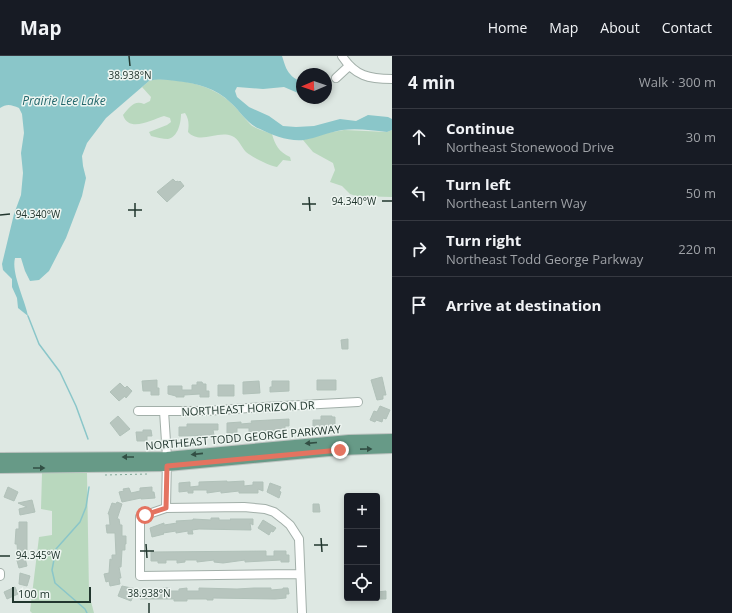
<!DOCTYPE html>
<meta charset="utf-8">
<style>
body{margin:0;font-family:"Open Sans",sans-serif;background:#20242c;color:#f1f3f6}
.controls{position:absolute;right:12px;bottom:12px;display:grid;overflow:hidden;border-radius:4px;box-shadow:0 2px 6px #0003}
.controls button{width:36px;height:36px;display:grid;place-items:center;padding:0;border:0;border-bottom:1px solid #363941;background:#171b24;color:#f1f3f6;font:20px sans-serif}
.compass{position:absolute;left:296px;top:12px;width:36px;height:36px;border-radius:50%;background:#171b24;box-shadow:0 2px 6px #0003;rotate:268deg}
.scale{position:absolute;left:12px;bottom:10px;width:79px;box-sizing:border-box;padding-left:4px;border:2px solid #21362e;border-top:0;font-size:11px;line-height:14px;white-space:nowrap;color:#21362e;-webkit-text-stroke:3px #eef5f1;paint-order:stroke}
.stop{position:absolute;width:12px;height:12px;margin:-9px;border:3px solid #e47360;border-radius:50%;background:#fff}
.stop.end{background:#e47360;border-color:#fff;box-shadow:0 1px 4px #0008}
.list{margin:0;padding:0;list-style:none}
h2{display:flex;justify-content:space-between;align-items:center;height:52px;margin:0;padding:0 16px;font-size:17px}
h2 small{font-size:13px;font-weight:400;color:#9ea1a6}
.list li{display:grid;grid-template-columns:26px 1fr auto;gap:12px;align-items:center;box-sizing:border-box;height:56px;padding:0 16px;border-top:1px solid #363941}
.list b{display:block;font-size:15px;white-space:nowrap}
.list p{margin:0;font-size:13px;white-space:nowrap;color:#9ea1a6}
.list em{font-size:13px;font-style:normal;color:#9ea1a6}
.icon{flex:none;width:22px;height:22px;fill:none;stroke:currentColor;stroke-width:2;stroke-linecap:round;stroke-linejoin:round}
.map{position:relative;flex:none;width:392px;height:557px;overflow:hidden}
header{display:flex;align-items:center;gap:24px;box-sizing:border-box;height:56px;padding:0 20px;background:#171b24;border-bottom:1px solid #363941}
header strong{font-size:19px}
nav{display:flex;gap:22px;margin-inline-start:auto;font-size:14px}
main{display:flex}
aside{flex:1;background:#171b24}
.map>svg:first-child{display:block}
.green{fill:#b9d8be}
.water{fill:#8ac6c9}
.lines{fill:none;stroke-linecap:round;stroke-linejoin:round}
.stream{stroke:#8ac6c9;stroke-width:1.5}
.building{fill:#b7c5be;stroke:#b1c1b9}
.minor-casing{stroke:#a2afa9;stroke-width:10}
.major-casing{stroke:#bcc3c0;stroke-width:12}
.path{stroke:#81a998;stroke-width:1;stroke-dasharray:2 3;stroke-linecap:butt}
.minor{stroke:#fff;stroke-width:8}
.major{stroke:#679a87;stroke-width:10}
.oneway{fill:#324f44}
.route{stroke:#e47360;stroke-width:5}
.ticks{fill:none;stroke:#21362e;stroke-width:1.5}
.labels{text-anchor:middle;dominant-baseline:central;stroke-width:3;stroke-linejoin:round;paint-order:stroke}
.street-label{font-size:11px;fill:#21362e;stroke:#eef5f1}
.water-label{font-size:12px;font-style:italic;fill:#22676b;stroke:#eef5f1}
.ticks-label{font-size:10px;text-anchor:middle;fill:#21362e;stroke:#eef5f1;stroke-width:3;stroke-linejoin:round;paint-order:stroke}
</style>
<header>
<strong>Map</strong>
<nav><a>Home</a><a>Map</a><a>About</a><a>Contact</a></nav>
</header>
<main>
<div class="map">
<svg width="392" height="557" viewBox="0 0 392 557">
<rect width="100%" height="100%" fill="#dee8e3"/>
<path class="green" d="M 156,23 C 183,24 211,28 231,47 C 238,53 243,61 250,68 C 255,73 265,75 272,78 C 275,89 279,96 290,101 L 291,105 L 283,104 L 277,111 C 269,110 252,101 246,96 C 241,91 239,83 232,80 C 217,74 200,89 188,76 C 189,69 189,63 185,57 L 181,58 C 181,67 178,81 168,83 C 163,83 156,81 151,80 L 149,76 L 167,69 L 171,66 L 170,62 L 164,60 C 151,64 129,77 123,59 C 130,51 134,44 144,48 L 150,45 L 151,41 L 142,31 L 149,25 Z
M 344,74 L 387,76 L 392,74 L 392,141 L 356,140 L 350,138 L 342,130 L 330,126 L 335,114 L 333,107 L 313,96 L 303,84 L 327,77 Z
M 42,417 L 87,417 L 89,538 L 94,557 L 32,557 L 30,555 L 39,481 L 52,479 L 52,455 L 41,453 Z"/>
<path class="water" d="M 0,0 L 282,0 C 284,6 286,14 290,18 C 296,26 304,22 301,36 L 298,37 L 284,31 L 263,33 L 237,31 L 235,35 L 237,41 L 249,51 L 269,60 L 283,70 L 296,71 L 314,70 L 340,63 L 356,65 L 368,59 L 388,61 L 392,63 L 392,74 L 387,76 C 372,74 356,72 342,74 C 329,76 316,82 304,84 C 290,86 272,79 260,73 C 247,68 241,56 231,47 C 216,32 197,27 176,25 C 167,24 159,22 149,25 L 106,62 L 87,87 L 82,100 L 83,110 L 86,122 L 82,140 L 66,182 L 49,215 L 39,224 L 30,225 L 25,215 L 21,202 L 15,202 C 11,217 25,244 28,260 L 18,252 L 17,242 L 12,231 L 12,223 L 3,214 L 2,208 L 14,158 L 21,139 L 23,117 L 21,97 L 24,77 L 22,58 L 19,52 C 12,49 7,47 0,52 Z"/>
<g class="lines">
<path class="stream" d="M 28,260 L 39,288 L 60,316 L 76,350 L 88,383
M 87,557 L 85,553 L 55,527 L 52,514 L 56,493 L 80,466 L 86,451 L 89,431"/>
</g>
<path class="building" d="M 173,123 L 176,126 L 177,125 L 179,126 L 180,125 L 184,130 L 167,146 L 157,136 Z
M 348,283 L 348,293 L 342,293 L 341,284 Z
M 382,321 L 386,339 L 383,339 L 383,343 L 377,344 L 371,324 Z
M 157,324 L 157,332 L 159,332 L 159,339 L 151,339 L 151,335 L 143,335 L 142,325 Z
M 317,324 L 336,324 L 336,334 L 317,334 Z
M 259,325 L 260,337 L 243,338 L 243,326 Z
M 272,325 L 289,325 L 289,335 L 270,336 L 270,331 L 272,331 Z
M 197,326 L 202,326 L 203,328 L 206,328 L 206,335 L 209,335 L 209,341 L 200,341 L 200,338 L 184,339 L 184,341 L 176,341 L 176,340 L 168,338 L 168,330 L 182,330 L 182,334 L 192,334 L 192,329 L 197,329 Z
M 120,327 L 125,332 L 127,330 L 132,335 L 126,342 L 125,340 L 119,345 L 110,336 Z
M 218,329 L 234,329 L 234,340 L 218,340 Z
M 380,350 L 390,354 L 386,363 L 383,362 L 382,366 L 376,364 L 375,366 L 370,364 L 374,355 L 377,356 Z
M 118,360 L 130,373 L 120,380 L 110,367 Z
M 321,360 L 332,360 L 332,361 L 335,361 L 335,370 L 313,372 L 313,364 L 321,364 Z
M 289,363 L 289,370 L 285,370 L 285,374 L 263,375 L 249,377 L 249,372 L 237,372 L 237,377 L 227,377 L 227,367 L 241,366 L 241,368 L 252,367 L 251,365 Z
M 187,368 L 218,368 L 218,374 L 213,374 L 214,379 L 179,380 L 179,371 L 187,371 Z
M 143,374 L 151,374 L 152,380 L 147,380 L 147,385 L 137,385 L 136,376 L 143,376 Z
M 227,425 L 227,426 L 244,425 L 244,430 L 253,429 L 253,426 L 263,426 L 263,435 L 258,433 L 258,437 L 239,437 L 239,435 L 221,437 L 221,435 L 207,437 L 207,434 L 193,434 L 193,437 L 188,437 L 188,435 L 179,436 L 179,427 L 190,426 L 190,431 L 199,430 L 199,426 Z
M 270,427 L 281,431 L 279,435 L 281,436 L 279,442 L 267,436 Z
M 8,431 L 18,436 L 14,445 L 4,441 Z
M 152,431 L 152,436 L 154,436 L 155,442 L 141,443 L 141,442 L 122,446 L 119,436 L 124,435 L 123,433 L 129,432 L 131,437 L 140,435 L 140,432 Z
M 32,444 L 35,456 L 20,459 L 19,453 L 27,451 L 18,447 Z
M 117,446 L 122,448 L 117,463 L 119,463 L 120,469 L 122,469 L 122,480 L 126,480 L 126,488 L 125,488 L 125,494 L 122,494 L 121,511 L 119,511 L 121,522 L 119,522 L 120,528 L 110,530 L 109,525 L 106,526 L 104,518 L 109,517 L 110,503 L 112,504 L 112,499 L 116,499 L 115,477 L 107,477 L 106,469 L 110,469 L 109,458 L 108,458 L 112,447 L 116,448 Z
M 313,448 L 319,448 L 320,456 L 313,456 Z
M 211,462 L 219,462 L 219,464 L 231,464 L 230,463 L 253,463 L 253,469 L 250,467 L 251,474 L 199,473 L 192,474 L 193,478 L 188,478 L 188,475 L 176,477 L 176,475 L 163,477 L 164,478 L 152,481 L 150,472 L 164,467 L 164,469 L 177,467 L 176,465 L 193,464 L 193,463 L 211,464 Z
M 263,464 L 276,472 L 273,476 L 271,475 L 269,479 L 258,472 Z
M 19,466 L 27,466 L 27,494 L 23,494 L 27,510 L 19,512 L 16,501 L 18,501 L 17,488 L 15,488 L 16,473 L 19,473 Z
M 266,495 L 266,500 L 274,500 L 274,495 L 286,495 L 286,499 L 289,499 L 289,506 L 281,506 L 281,504 L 245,506 L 245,504 L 223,507 L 214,506 L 214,504 L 197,506 L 197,504 L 185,504 L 185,506 L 177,507 L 177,504 L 166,504 L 166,507 L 158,507 L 158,505 L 151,505 L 151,496 Z
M 20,517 L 30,520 L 27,530 L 19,528 Z
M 122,530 L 136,533 L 131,545 L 118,540 Z
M 15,531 L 18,538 L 7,543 L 4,536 Z
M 163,532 L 170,532 L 170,535 L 179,535 L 179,533 L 187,532 L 187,535 L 199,535 L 199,532 L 237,533 L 254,532 L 271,532 L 271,534 L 283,533 L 283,532 L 288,532 L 289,538 L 286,538 L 286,542 L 275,543 L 213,542 L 213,544 L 207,544 L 207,543 L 187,543 L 187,545 L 174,545 L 174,543 L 140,543 L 140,535 L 148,535 L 148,533 L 163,534 Z
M 386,535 L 386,543 L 377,543 L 377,536 Z"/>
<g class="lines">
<defs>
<path id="minor" d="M 342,0 C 355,20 369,23 392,23
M 336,22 L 349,10
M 138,355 L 206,355 L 264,351 L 358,346
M 164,355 L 167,401 L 166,452
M 0,517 L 0,520
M 300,518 L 140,520 L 140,461 L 166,452 L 244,451 L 265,453 L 274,456 L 283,463 L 290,469 L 299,483 L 302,557"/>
<path id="major" d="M 0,402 L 167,401 L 349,384 L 392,383
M 0,412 L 167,410 L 340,394 L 392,392"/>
</defs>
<use href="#minor" class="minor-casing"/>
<use href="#major" class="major-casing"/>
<path class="path" d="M 105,419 L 149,418"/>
<use href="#minor" class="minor"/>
<use href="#major" class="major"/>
</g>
<defs><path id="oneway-solid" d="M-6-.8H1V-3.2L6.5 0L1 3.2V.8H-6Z"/></defs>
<g class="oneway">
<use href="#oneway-solid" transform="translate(311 387) rotate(175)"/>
<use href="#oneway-solid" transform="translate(366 393) rotate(-1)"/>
<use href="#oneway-solid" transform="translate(197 398) rotate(174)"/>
<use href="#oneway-solid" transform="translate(128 401) rotate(180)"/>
<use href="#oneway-solid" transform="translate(39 412)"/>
</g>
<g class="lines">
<path class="route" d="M 145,459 L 166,452 L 167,410 L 340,394"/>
</g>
<path class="ticks" d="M 129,0 L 130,10M 309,141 L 310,155M 382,145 L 392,145M 135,147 L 135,161M 302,148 L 316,148M 128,154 L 142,154M 0,159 L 10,158M 321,482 L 322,496M 146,488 L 147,502M 314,489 L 328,489M 140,495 L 154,495M 0,500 L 10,500M 149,547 L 149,557"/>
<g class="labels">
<g class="street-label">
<text transform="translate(248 352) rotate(-3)">NORTHEAST HORIZON DR</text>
<text transform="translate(243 381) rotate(-5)">NORTHEAST TODD GEORGE PARKWAY</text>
</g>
<g class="water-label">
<text x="64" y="44">Prairie Lee Lake</text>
</g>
</g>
<g class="ticks-label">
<text x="130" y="23">38.938°N</text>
<text x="354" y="149">94.340°W</text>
<text x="38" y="162">94.340°W</text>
<text x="38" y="503">94.345°W</text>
<text x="149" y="541">38.938°N</text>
</g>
</svg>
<div class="controls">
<button>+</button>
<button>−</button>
<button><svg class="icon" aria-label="locate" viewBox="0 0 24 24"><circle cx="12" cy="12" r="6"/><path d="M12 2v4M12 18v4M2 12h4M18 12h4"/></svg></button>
</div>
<svg class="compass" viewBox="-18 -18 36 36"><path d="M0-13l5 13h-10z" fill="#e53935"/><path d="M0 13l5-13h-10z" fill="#9ea1a6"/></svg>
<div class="scale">100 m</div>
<div class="stop" style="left:145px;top:459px"></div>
<div class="stop end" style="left:340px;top:394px"></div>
</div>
<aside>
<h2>4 min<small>Walk · 300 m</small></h2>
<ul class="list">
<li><svg class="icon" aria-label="ahead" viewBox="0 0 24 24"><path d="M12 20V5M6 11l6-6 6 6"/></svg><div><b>Continue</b><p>Northeast Stonewood Drive</p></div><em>30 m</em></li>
<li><svg class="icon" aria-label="left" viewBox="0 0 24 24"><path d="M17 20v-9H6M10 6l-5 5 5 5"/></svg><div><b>Turn left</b><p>Northeast Lantern Way</p></div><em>50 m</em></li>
<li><svg class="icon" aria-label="right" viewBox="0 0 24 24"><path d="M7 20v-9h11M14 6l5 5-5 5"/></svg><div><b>Turn right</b><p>Northeast Todd George Parkway</p></div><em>220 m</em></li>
<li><svg class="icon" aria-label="arrive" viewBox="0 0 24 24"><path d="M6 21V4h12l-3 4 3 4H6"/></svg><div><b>Arrive at destination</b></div></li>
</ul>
</aside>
</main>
